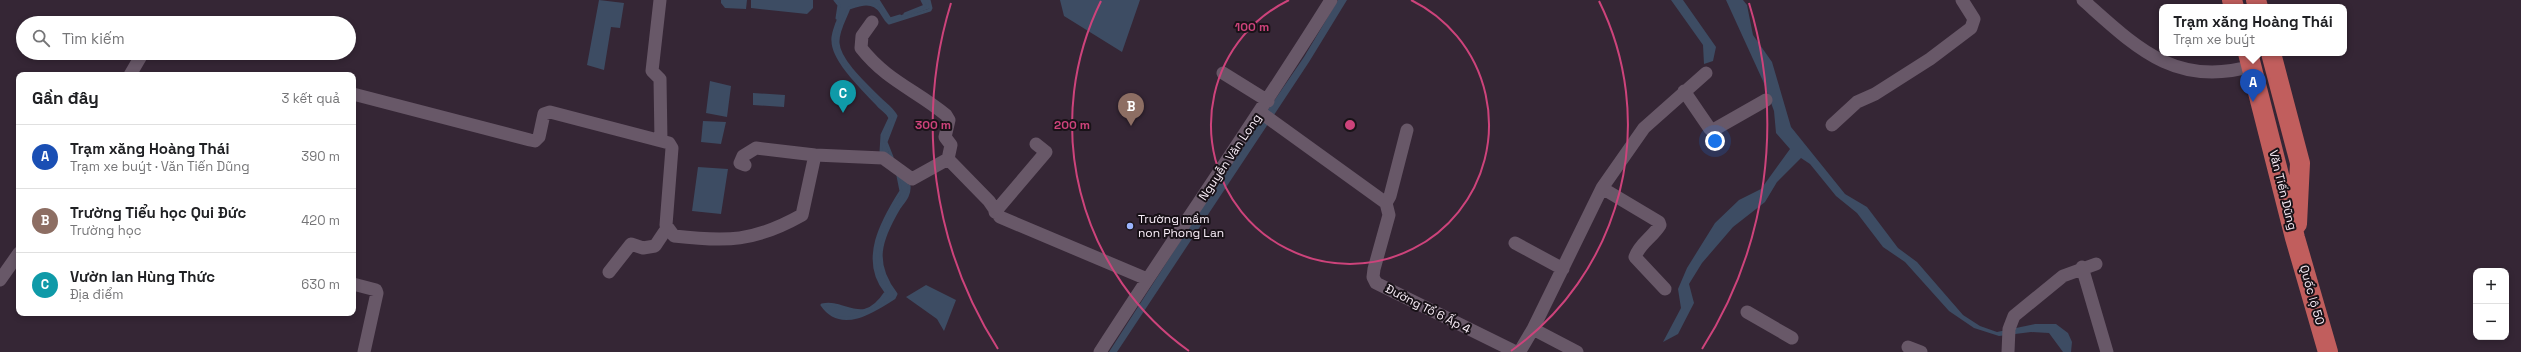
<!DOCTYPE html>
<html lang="vi">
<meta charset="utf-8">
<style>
body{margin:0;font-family:"Space Grotesk",sans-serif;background:#f6f6f6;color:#202124}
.controls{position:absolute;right:12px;bottom:12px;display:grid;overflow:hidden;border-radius:8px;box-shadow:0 2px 6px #0003}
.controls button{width:36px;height:36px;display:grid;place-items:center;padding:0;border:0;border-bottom:1px solid #e0e0e0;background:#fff;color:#202124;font:20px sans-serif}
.you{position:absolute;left:1715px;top:141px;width:14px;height:14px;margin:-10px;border:3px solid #fff;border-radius:50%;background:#1a73e8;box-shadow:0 0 0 6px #1a73e833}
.badge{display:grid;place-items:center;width:26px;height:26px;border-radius:50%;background:#1a73e8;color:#fff;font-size:13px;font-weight:700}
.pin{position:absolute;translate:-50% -33px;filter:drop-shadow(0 1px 2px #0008)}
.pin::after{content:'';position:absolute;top:21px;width:14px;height:12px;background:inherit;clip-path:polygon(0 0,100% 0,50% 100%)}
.popup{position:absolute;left:2159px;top:4px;width:188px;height:52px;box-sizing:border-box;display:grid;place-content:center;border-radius:8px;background:#fff;filter:drop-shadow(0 1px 3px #0005);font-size:13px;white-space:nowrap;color:#757577}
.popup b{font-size:15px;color:#202124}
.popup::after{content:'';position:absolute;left:50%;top:100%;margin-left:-8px;border:8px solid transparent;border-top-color:#fff}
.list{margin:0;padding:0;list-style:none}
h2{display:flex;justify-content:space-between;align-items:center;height:52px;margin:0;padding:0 16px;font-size:17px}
h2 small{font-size:13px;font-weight:400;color:#757577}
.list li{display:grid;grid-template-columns:26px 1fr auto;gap:12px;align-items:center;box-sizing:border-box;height:64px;padding:0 16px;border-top:1px solid #e0e0e0}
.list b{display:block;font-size:15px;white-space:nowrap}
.list p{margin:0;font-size:13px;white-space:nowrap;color:#757577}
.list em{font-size:13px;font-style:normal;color:#757577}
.icon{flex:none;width:22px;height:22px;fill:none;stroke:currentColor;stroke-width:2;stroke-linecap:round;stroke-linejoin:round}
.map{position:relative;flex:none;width:2521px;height:352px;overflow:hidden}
.search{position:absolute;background:#fff;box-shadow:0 2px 6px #0003;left:16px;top:16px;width:340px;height:44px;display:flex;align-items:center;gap:10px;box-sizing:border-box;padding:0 14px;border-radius:22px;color:#757577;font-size:15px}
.panel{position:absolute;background:#fff;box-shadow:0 2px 6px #0003;left:16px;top:72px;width:340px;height:244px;border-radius:8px}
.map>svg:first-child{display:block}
.water{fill:#3d4c63}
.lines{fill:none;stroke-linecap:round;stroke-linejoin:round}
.stream{stroke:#3d4c63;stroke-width:3}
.minor{stroke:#685868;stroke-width:13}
.highway{stroke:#c15e5d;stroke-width:20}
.ring{fill:none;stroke:#cd437b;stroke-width:2}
.poi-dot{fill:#9bb4fd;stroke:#191218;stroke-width:1.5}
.labels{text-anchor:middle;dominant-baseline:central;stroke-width:4;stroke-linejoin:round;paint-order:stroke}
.street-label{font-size:12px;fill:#faeff9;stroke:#191218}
.poi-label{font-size:12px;fill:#faeff9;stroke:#191218;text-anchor:start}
.centre{fill:#cd437b;stroke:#191218;stroke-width:2}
.ring-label{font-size:12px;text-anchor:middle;font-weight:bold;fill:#cd437b;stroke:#191218;stroke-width:4;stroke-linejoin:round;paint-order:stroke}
</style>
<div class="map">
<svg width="2521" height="352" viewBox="0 0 2521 352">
<rect width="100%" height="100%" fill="#352635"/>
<path class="water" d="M 599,0 L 624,3 L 620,28 L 611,27 L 604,70 L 587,65 Z
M 721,0 L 747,0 L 746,9 L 725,8 L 721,3 Z
M 751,0 L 813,0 L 813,8 L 807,14 L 751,8 Z
M 835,0 L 878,0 L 891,19 L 925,6 L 922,0 L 929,0 L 931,8 L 889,23 C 885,20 884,16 881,12 C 873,0 861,4 849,8 C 845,19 837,31 838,43 C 839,61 867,86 879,98 C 886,105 892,108 896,116 C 893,123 887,134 887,142 C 886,160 909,171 909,188 C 909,197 902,203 898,210 C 880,242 872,263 896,294 C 893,300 887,303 882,306 C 864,317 837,326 822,305 C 845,300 863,329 886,292 C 863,264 877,234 892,207 C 894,202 901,196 901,191 C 903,177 888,163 881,154 L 882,135 L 890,118 C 887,110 881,109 876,102 C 864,86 830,60 833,39 C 834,28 838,17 839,5 Z
M 1060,0 L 1140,0 L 1122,52 L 1064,16 Z
M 1338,0 L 1347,0 L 1309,62 L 1117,352 L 1109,352 L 1217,184 L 1304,57 Z
M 1671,0 L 1683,0 L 1716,47 L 1713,61 L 1704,64 L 1703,45 Z
M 1726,0 L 1743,0 L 1747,5 L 1753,35 L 1772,62 L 1791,127 L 1845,194 L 1867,207 L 1898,248 L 1917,262 L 1963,315 L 1980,326 L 1997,332 L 2035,324 L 2056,324 L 2068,333 L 2072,342 L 2071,352 L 2063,352 L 2049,333 L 2031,332 L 1999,336 L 1974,328 L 1949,311 L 1905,262 L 1883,247 L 1857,213 L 1836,196 L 1810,164 L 1801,158 L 1777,182 L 1765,202 L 1733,227 L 1702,263 L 1689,284 L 1694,303 L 1678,334 L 1663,342 L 1681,308 L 1678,289 L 1687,268 L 1715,223 L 1739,200 L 1761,189 L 1790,149 L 1776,133 L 1774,111 L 1763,81 Z
M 710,81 L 731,86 L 727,117 L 706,113 Z
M 753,93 L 785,95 L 784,107 L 753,105 Z
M 703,121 L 726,122 L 721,144 L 701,142 Z
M 698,167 L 728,169 L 721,214 L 692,211 Z
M 926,285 L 956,300 L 944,331 L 937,319 L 906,297 Z"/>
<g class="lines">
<path class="stream" d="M 835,0 L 839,5 L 837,18
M 878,0 L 890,19 L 900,16
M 905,14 L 925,6 L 922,0
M 837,23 C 835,29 832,36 833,41 C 833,61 864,90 878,105 C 882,110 887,111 890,118 L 882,135 L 881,152
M 892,157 L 886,142 L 896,116 C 892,108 886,105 879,98 C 867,86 839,61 838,43 C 837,31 845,19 849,8 C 861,4 873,0 881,12 C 884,16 885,20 889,23 L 930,10 L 931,8 L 929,0
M 898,176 L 901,191 C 882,221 860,260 886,292 C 862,329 845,299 822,305 C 841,333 874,311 894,298 L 896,294 C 872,263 880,240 899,208 C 904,201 910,195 909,186"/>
<path class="minor" d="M 660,0 L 652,71 L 660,79 L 661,141
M 2083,0 C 2136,47 2175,88 2252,66
M 872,22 L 862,36 L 861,48 C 887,81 916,90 946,115 L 949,120 L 945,137 L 951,145 L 948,159
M 1223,73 L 1268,101
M 130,75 L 141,56
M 1684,91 L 1710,129 L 1715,129 L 1766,100
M 353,94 L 530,140 L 535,141 L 539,137 L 544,114 L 550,112 L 669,143 L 672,148 L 666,225 L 674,236 C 727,242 754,242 802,215 L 815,155
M 1260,112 L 1386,203 L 1389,215 L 1374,269 L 1373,277 L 1376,283 L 1516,352 L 1520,351 L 1533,329 L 1602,188 L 1644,128 L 1706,73
M 1832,125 L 1857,102 L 1875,94 L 1930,59 L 1971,28 L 1974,19 L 1962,0
M 745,165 L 740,163 L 743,156 L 756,148 L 815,155 L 883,158 L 912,179 L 948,159 L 989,201 L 1000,217 L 1147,279
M 1602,188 L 1659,222 L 1660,225 C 1652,238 1640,243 1635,257 L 1665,289
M 1386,203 L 1390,196 L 1407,130
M 995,212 L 1046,152 L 1036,144
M 1515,243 L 1563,269
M 2082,267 L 2107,352
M 609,272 L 631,244 L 643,248 L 655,246 L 667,228
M 0,280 L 19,253
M 353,284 L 376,290 L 377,293 L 364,352
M 1747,312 L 1792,338
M 1533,329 L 1577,352
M 1908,347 L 1921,352
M 1100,352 C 1176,234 1257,119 1331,0
M 2008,352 L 2009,329 L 2014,316 L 2063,276 L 2096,264"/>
<path class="highway" d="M 2232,0 L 2234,7
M 2256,0 L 2258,7
M 2248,53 L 2295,238 L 2328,352
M 2271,53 L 2300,163 L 2297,224"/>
</g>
<g class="ring">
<path d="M1411 0A139 139 0 1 1 1289 0"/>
<path d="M1189 351A278 278 0 0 1 1101 1M1599 1A278 278 0 0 1 1511 351"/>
<path d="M998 349A417 417 0 0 1 951 3M1749 3A417 417 0 0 1 1702 349"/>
</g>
<circle class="poi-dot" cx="1130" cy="226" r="4"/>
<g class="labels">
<g class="street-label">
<text transform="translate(1230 157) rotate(-56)">Nguyễn Văn Long</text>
<text transform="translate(2283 190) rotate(76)">Văn Tiến Dũng</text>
<text transform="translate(2312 295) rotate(74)">Quốc lộ 50</text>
<text transform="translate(1428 309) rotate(27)">Đường Tổ 6 Ấp 4</text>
</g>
<g class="poi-label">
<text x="1138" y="219">Trường mầm<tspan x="1138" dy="14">non Phong Lan</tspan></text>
</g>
</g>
<circle cx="1350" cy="125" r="6" class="centre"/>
<g class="ring-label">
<text x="1252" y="31">100 m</text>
<text x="1072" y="129">200 m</text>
<text x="933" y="129">300 m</text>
</g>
</svg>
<div class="controls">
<button>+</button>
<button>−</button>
</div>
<div class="you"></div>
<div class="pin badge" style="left:2253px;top:102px;background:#1a4fb4">A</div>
<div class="popup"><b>Trạm xăng Hoàng Thái</b>Trạm xe buýt</div>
<div class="pin badge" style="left:1131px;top:126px;background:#8d6e63">B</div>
<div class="pin badge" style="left:843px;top:113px;background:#0f9aa8">C</div>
<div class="search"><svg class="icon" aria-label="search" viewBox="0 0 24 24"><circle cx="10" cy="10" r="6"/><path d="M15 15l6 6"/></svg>Tìm kiếm</div>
<section class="panel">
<h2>Gần đây<small>3 kết quả</small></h2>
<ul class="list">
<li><span class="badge" style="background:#1a4fb4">A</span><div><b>Trạm xăng Hoàng Thái</b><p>Trạm xe buýt · Văn Tiến Dũng</p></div><em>390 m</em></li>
<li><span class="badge" style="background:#8d6e63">B</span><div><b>Trường Tiểu học Qui Đức</b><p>Trường học</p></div><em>420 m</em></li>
<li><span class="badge" style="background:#0f9aa8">C</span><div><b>Vườn lan Hùng Thức</b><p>Địa điểm</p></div><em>630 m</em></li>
</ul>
</section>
</div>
